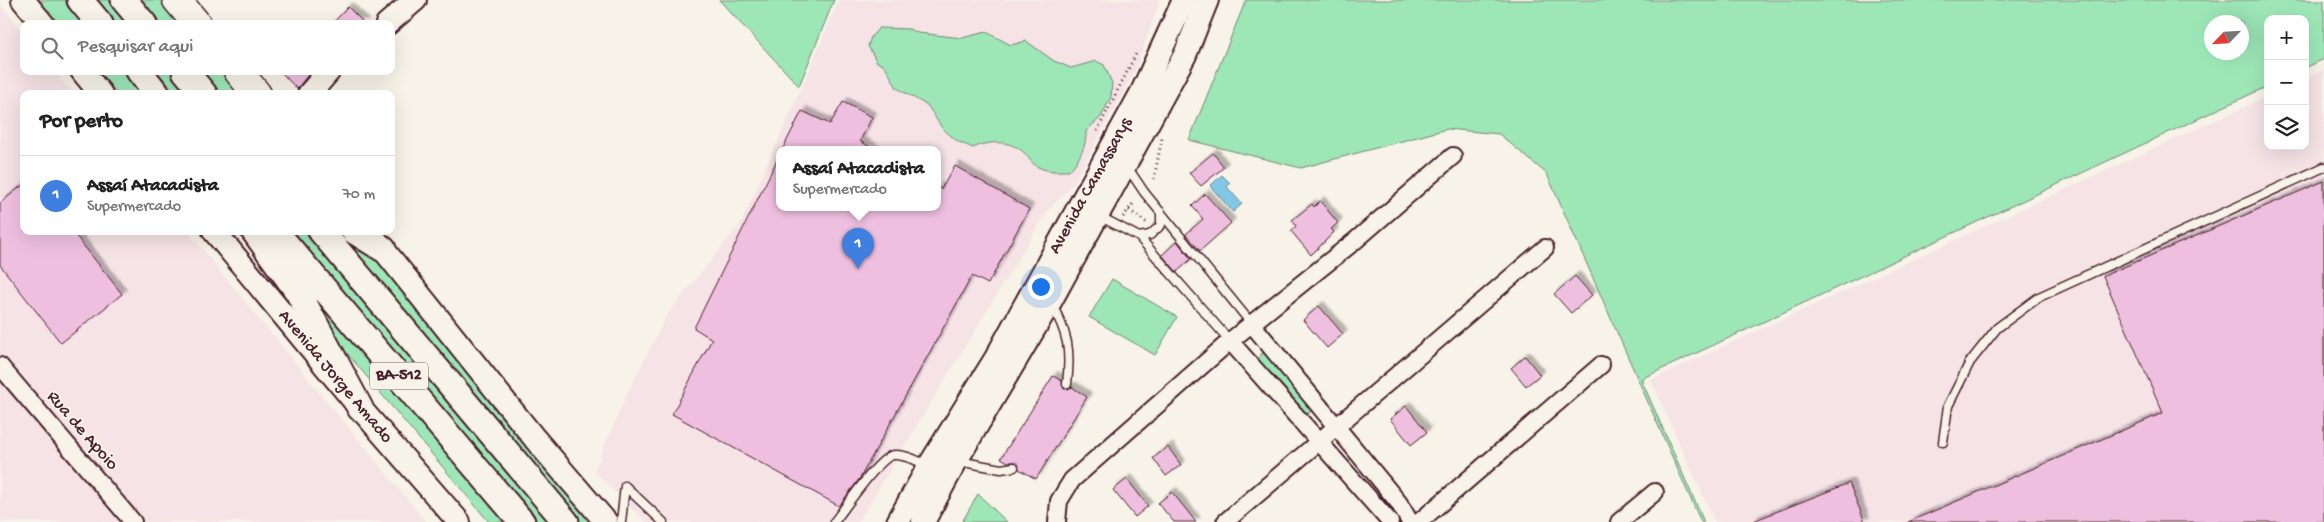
<!DOCTYPE html>
<html lang="pt">
<meta charset="utf-8">
<style>
body{margin:0;font-family:"Gochi Hand",sans-serif;background:#f2f2f2;color:#222}
.controls{position:absolute;right:15px;top:15px;display:grid;overflow:hidden;border-radius:10px;box-shadow:0 5px 20px #0002}
.controls button{width:45px;height:45px;display:grid;place-items:center;padding:0;border:0;border-bottom:1px solid #e0e0e0;background:#fff;color:#222;font:25px sans-serif}
.compass{position:absolute;left:2204px;top:15px;width:45px;height:45px;border-radius:50%;background:#fff;box-shadow:0 5px 20px #0002;rotate:245deg}
.you{position:absolute;left:1040px;top:286px;width:18px;height:18px;margin:-12px;border:4px solid #fff;border-radius:50%;background:#1a73e8;box-shadow:0 0 0 8px #1a73e833}
.badge{display:grid;place-items:center;width:32px;height:32px;border-radius:50%;background:#c8321e;color:#fff;font-size:16px;font-weight:700}
.pin{position:absolute;translate:-50% -41px;filter:drop-shadow(0 1px 2px #0008)}
.pin::after{content:'';position:absolute;top:26px;width:18px;height:15px;background:inherit;clip-path:polygon(0 0,100% 0,50% 100%)}
.popup{position:absolute;left:776px;top:146px;width:165px;height:65px;box-sizing:border-box;display:grid;place-content:center;border-radius:10px;background:#fff;filter:drop-shadow(0 1px 4px #0005);font-size:16px;white-space:nowrap;color:#767676}
.popup b{font-size:19px;color:#222}
.popup::after{content:'';position:absolute;left:50%;top:100%;margin-left:-10px;border:10px solid transparent;border-top-color:#fff}
.list{margin:0;padding:0;list-style:none}
h2{display:flex;justify-content:space-between;align-items:center;height:65px;margin:0;padding:0 20px;font-size:21px}
h2 small{font-size:16px;font-weight:400;color:#767676}
.list li{display:grid;grid-template-columns:32px 1fr auto;gap:15px;align-items:center;box-sizing:border-box;height:80px;padding:0 20px;border-top:1px solid #e0e0e0}
.list b{display:block;font-size:19px;white-space:nowrap}
.list p{margin:0;font-size:16px;white-space:nowrap;color:#767676}
.list em{font-size:16px;font-style:normal;color:#767676}
.icon{flex:none;width:28px;height:28px;fill:none;stroke:currentColor;stroke-width:2;stroke-linecap:round;stroke-linejoin:round}
.map{position:relative;flex:none;width:2324px;height:522px;overflow:hidden}
.search{position:absolute;background:#fff;box-shadow:0 5px 20px #0002;left:20px;top:20px;width:375px;height:55px;display:flex;align-items:center;gap:12px;box-sizing:border-box;padding:0 18px;border-radius:10px;color:#767676;font-size:19px}
.panel{position:absolute;background:#fff;box-shadow:0 5px 20px #0002;left:20px;top:90px;width:375px;height:145px;border-radius:10px}
.map>svg:first-child{display:block}
.built{fill:#f5e3e6;fill-rule:evenodd}
.green{fill:#9de7b7;stroke:#748371;fill-rule:evenodd}
.water{fill:#82c7e3;stroke:#6c8499}
.building{fill:#efbfe0;stroke:#4a1f2b;filter:url(#shadow)}
.lines{fill:none;stroke-linecap:round;stroke-linejoin:round}
.lane-casing{stroke:#4a1f2b;stroke-width:11}
.street-casing{stroke:#4a1f2b;stroke-width:20}
.secondary-casing{stroke:#4a1f2b;stroke-width:26}
.primary-casing{stroke:#4a1f2b;stroke-width:29}
.highway-casing{stroke:#4a1f2b;stroke-width:31}
.path{stroke:#4a1f2b;stroke-width:3;stroke-dasharray:1 4;stroke-linecap:butt}
.lane{stroke:#f7f3e8;stroke-width:8}
.street{stroke:#f7f3e8;stroke-width:16}
.secondary{stroke:#f7f3e8;stroke-width:22}
.primary{stroke:#f7f3e8;stroke-width:25}
.highway{stroke:#f7f3e8;stroke-width:28}
.labels{text-anchor:middle;dominant-baseline:central;stroke-width:4;stroke-linejoin:round;paint-order:stroke}
.shield{fill:#f7f3e8;stroke:#7e5f64;stroke-width:1}
.shield-label{font-size:16px;font-weight:bold;fill:#4a1f2b}
.street-label{font-size:18px;fill:#4a1f2b;stroke:#f7f3e8}
</style>
<div class="map">
<svg width="2324" height="522" viewBox="0 0 2324 522">
<defs>
<filter id="shadow"><feDropShadow dx="4.5" dy="-4.5" stdDeviation="1" flood-color="#0004"/></filter>
</defs>
<rect width="100%" height="100%" fill="#f7f3e8"/>
<filter id="ink" filterUnits="userSpaceOnUse"><feTurbulence type="fractalNoise" baseFrequency=".02" numOctaves="2"/><feDisplacementMap in="SourceGraphic" scale="10" xChannelSelector="R" yChannelSelector="G"/><feConvolveMatrix kernelMatrix="1 2 1 2 8 2 1 2 1" color-interpolation-filters="sRGB"/></filter>
<g filter="url(#ink)">
<path class="built" d="M 839,0 L 1160,0 L 1135,71 L 1073,184 L 1048,210 L 858,522 L 646,522 L 594,471 L 630,388 L 668,314 L 741,223 L 807,76 ZM 779,150 L 937,150 L 937,208 L 779,208 Z
M 0,4 L 24,33 L 24,71 L 55,71 L 74,94 L 24,94 L 24,231 L 187,231 L 426,522 L 0,522 Z
M 2324,70 L 2324,522 L 1715,522 L 1651,380 L 2268,96 L 2268,146 L 2305,146 L 2305,78 Z"/>
<path class="green" d="M 37,0 L 68,0 L 88,24 L 58,24 Z
M 97,0 L 113,0 L 133,24 L 117,24 Z
M 140,0 L 167,0 L 187,24 L 160,24 Z
M 719,0 L 834,0 L 799,86 Z
M 1246,0 L 2324,0 L 2324,59 L 2305,68 L 2305,19 L 2268,19 L 2268,86 L 1641,379 L 1704,522 L 1701,522 L 1547,174 L 1499,134 L 1447,129 L 1301,168 L 1189,140 ZM 2212,22 L 2242,22 L 2242,52 L 2212,52 Z
M 879,28 L 909,29 L 918,33 L 962,38 L 986,32 L 1011,45 L 1026,41 L 1054,61 L 1071,68 L 1096,61 L 1104,65 L 1112,83 L 1111,97 L 1101,117 L 1086,131 C 1087,146 1079,160 1069,171 C 1058,171 1048,172 1038,167 C 1030,163 1028,155 1021,150 C 1007,140 988,141 973,148 L 957,141 L 942,128 L 928,106 L 897,88 L 885,66 L 877,62 L 868,46 L 871,37 Z
M 98,71 L 128,71 L 148,94 L 118,94 Z
M 157,71 L 174,71 L 193,94 L 176,94 Z
M 201,71 L 227,71 L 246,94 L 222,94 Z
M 293,231 L 310,231 L 556,522 L 536,522 Z
M 332,231 L 341,231 L 373,255 L 412,293 L 496,411 L 596,522 L 578,522 Z
M 1112,279 L 1177,317 L 1155,355 L 1089,317 Z
M 317,294 L 513,522 L 489,522 L 336,340 L 315,305 Z
M 1262,353 L 1266,355 L 1310,408 L 1310,413 L 1306,414 L 1302,412 L 1258,360 Z
M 978,494 L 1007,522 L 962,522 Z"/>
<path class="water" d="M 1222,175 L 1230,183 L 1227,187 L 1242,204 L 1233,212 L 1210,186 Z"/>
<path class="building" d="M 348,7 L 365,24 L 332,24 Z
M 280,71 L 311,71 L 297,89 Z
M 843,102 L 872,117 L 860,141 L 875,150 L 782,150 L 802,111 L 830,124 Z
M 1213,153 L 1224,167 L 1201,186 L 1189,173 Z
M 779,156 L 779,208 L 937,208 L 937,186 L 941,189 L 955,166 L 1029,209 L 988,284 L 972,276 L 860,478 L 839,506 L 672,414 L 712,339 L 694,328 Z
M 2324,181 L 2324,522 L 1908,522 L 2163,413 L 2103,276 Z
M 24,184 L 24,231 L 72,231 L 122,294 L 61,343 L 0,265 L 0,203 Z
M 1205,194 L 1231,223 L 1200,251 L 1186,234 L 1203,219 L 1192,206 Z
M 1320,201 L 1338,223 L 1331,229 L 1334,232 L 1311,255 L 1291,231 L 1296,226 L 1292,220 L 1312,204 L 1314,207 Z
M 1177,241 L 1191,259 L 1177,272 L 1162,255 Z
M 1575,276 L 1592,295 L 1571,313 L 1554,294 Z
M 1319,306 L 1343,334 L 1327,348 L 1303,320 Z
M 1525,356 L 1540,375 L 1526,386 L 1511,368 Z
M 1053,376 L 1062,381 L 1064,389 L 1072,387 L 1087,397 L 1036,479 L 1019,469 L 1016,462 L 1008,462 L 1001,458 Z
M 1406,406 L 1427,432 L 1411,445 L 1390,419 Z
M 1168,447 L 1181,465 L 1166,476 L 1153,458 Z
M 1127,479 L 1148,506 L 1135,517 L 1113,490 Z
M 1849,483 L 1865,522 L 1753,522 L 1753,521 Z
M 1172,492 L 1196,522 L 1174,522 L 1158,503 Z"/>
<g class="lines">
<defs>
<path id="lane" d="M 1128,168 L 1144,192 L 1251,323
M 1099,216 L 1139,237 L 1230,341
M 1139,237 L 1150,235 L 1161,225 L 1161,212
M 1052,305 C 1068,334 1071,350 1067,384
M 1943,442 L 1948,406 L 1970,362 L 1997,328 L 2039,297 L 2324,167
M 958,461 L 1001,469 L 1014,467
M 625,486 L 663,522
M 621,522 L 625,486
M 834,522 C 844,510 880,455 894,455 C 905,454 917,461 927,465"/>
<path id="street" d="M 1251,323 L 1399,503 L 1410,522
M 1230,341 L 1390,522
M 0,366 L 133,522
M 1057,522 L 1059,501 L 1072,480 L 1230,341 L 1356,240 L 1453,156
M 1225,522 L 1545,248
M 1419,522 L 1601,365
M 1619,522 L 1655,492"/>
<path id="secondary" d="M 23,0 L 43,24
M 387,24 L 415,0
M 82,71 L 101,94
M 309,94 L 329,71
M 214,231 L 360,408 L 459,522
M 371,234 L 535,439 L 606,522
M 898,522 L 929,466 L 996,358 L 1142,92 L 1184,0
M 923,522 L 956,461 L 1050,302 L 1185,55 L 1207,0"/>
<path id="primary" d="M 80,0 L 100,24
M 124,0 L 144,24
M 139,71 L 157,94
M 185,71 L 204,94
M 254,231 L 298,292 L 360,408
M 275,231 L 522,522
M 321,231 L 566,522
M 354,231 L 383,249"/>
<path id="highway" d="M 177,0 L 197,24
M 238,71 L 257,94"/>
</defs>
<use href="#lane" class="lane-casing"/>
<use href="#street" class="street-casing"/>
<use href="#secondary" class="secondary-casing"/>
<use href="#primary" class="primary-casing"/>
<use href="#highway" class="highway-casing"/>
<path class="path" d="M 1097,131 L 1136,54
M 1154,179 L 1162,138
M 1129,210 L 1147,223
M 1123,217 L 1135,201"/>
<use href="#lane" class="lane"/>
<use href="#street" class="street"/>
<use href="#secondary" class="secondary"/>
<use href="#primary" class="primary"/>
<use href="#highway" class="highway"/>
</g>
</g>
<g class="labels">
<rect class="shield" x="370" y="362.5" width="58" height="27" rx="4"/>
<g class="shield-label">
<text x="399" y="376">BA-512</text>
</g>
<g class="street-label">
<text transform="translate(1091 186) rotate(-61)">Avenida Camassarys</text>
<text transform="translate(335 377) rotate(50)">Avenida Jorge Amado</text>
<text transform="translate(82 431) rotate(49)">Rua de Apoio</text>
</g>
</g>
</svg>
<div class="controls">
<button>+</button>
<button>−</button>
<button><svg class="icon" aria-label="layers" viewBox="0 0 24 24"><path d="M12 4l9 5-9 5-9-5zM3 14l9 5 9-5"/></svg></button>
</div>
<svg class="compass" viewBox="-18 -18 36 36"><path d="M0-13l5 13h-10z" fill="#e53935"/><path d="M0 13l5-13h-10z" fill="#767676"/></svg>
<div class="you"></div>
<div class="pin badge" style="left:858px;top:269px;background:#3f7fe0">1</div>
<div class="popup"><b>Assaí Atacadista</b>Supermercado</div>
<div class="search"><svg class="icon" aria-label="search" viewBox="0 0 24 24"><circle cx="10" cy="10" r="6"/><path d="M15 15l6 6"/></svg>Pesquisar aqui</div>
<section class="panel">
<h2>Por perto<small></small></h2>
<ul class="list">
<li><span class="badge" style="background:#3f7fe0">1</span><div><b>Assaí Atacadista</b><p>Supermercado</p></div><em>70 m</em></li>
</ul>
</section>
</div>
